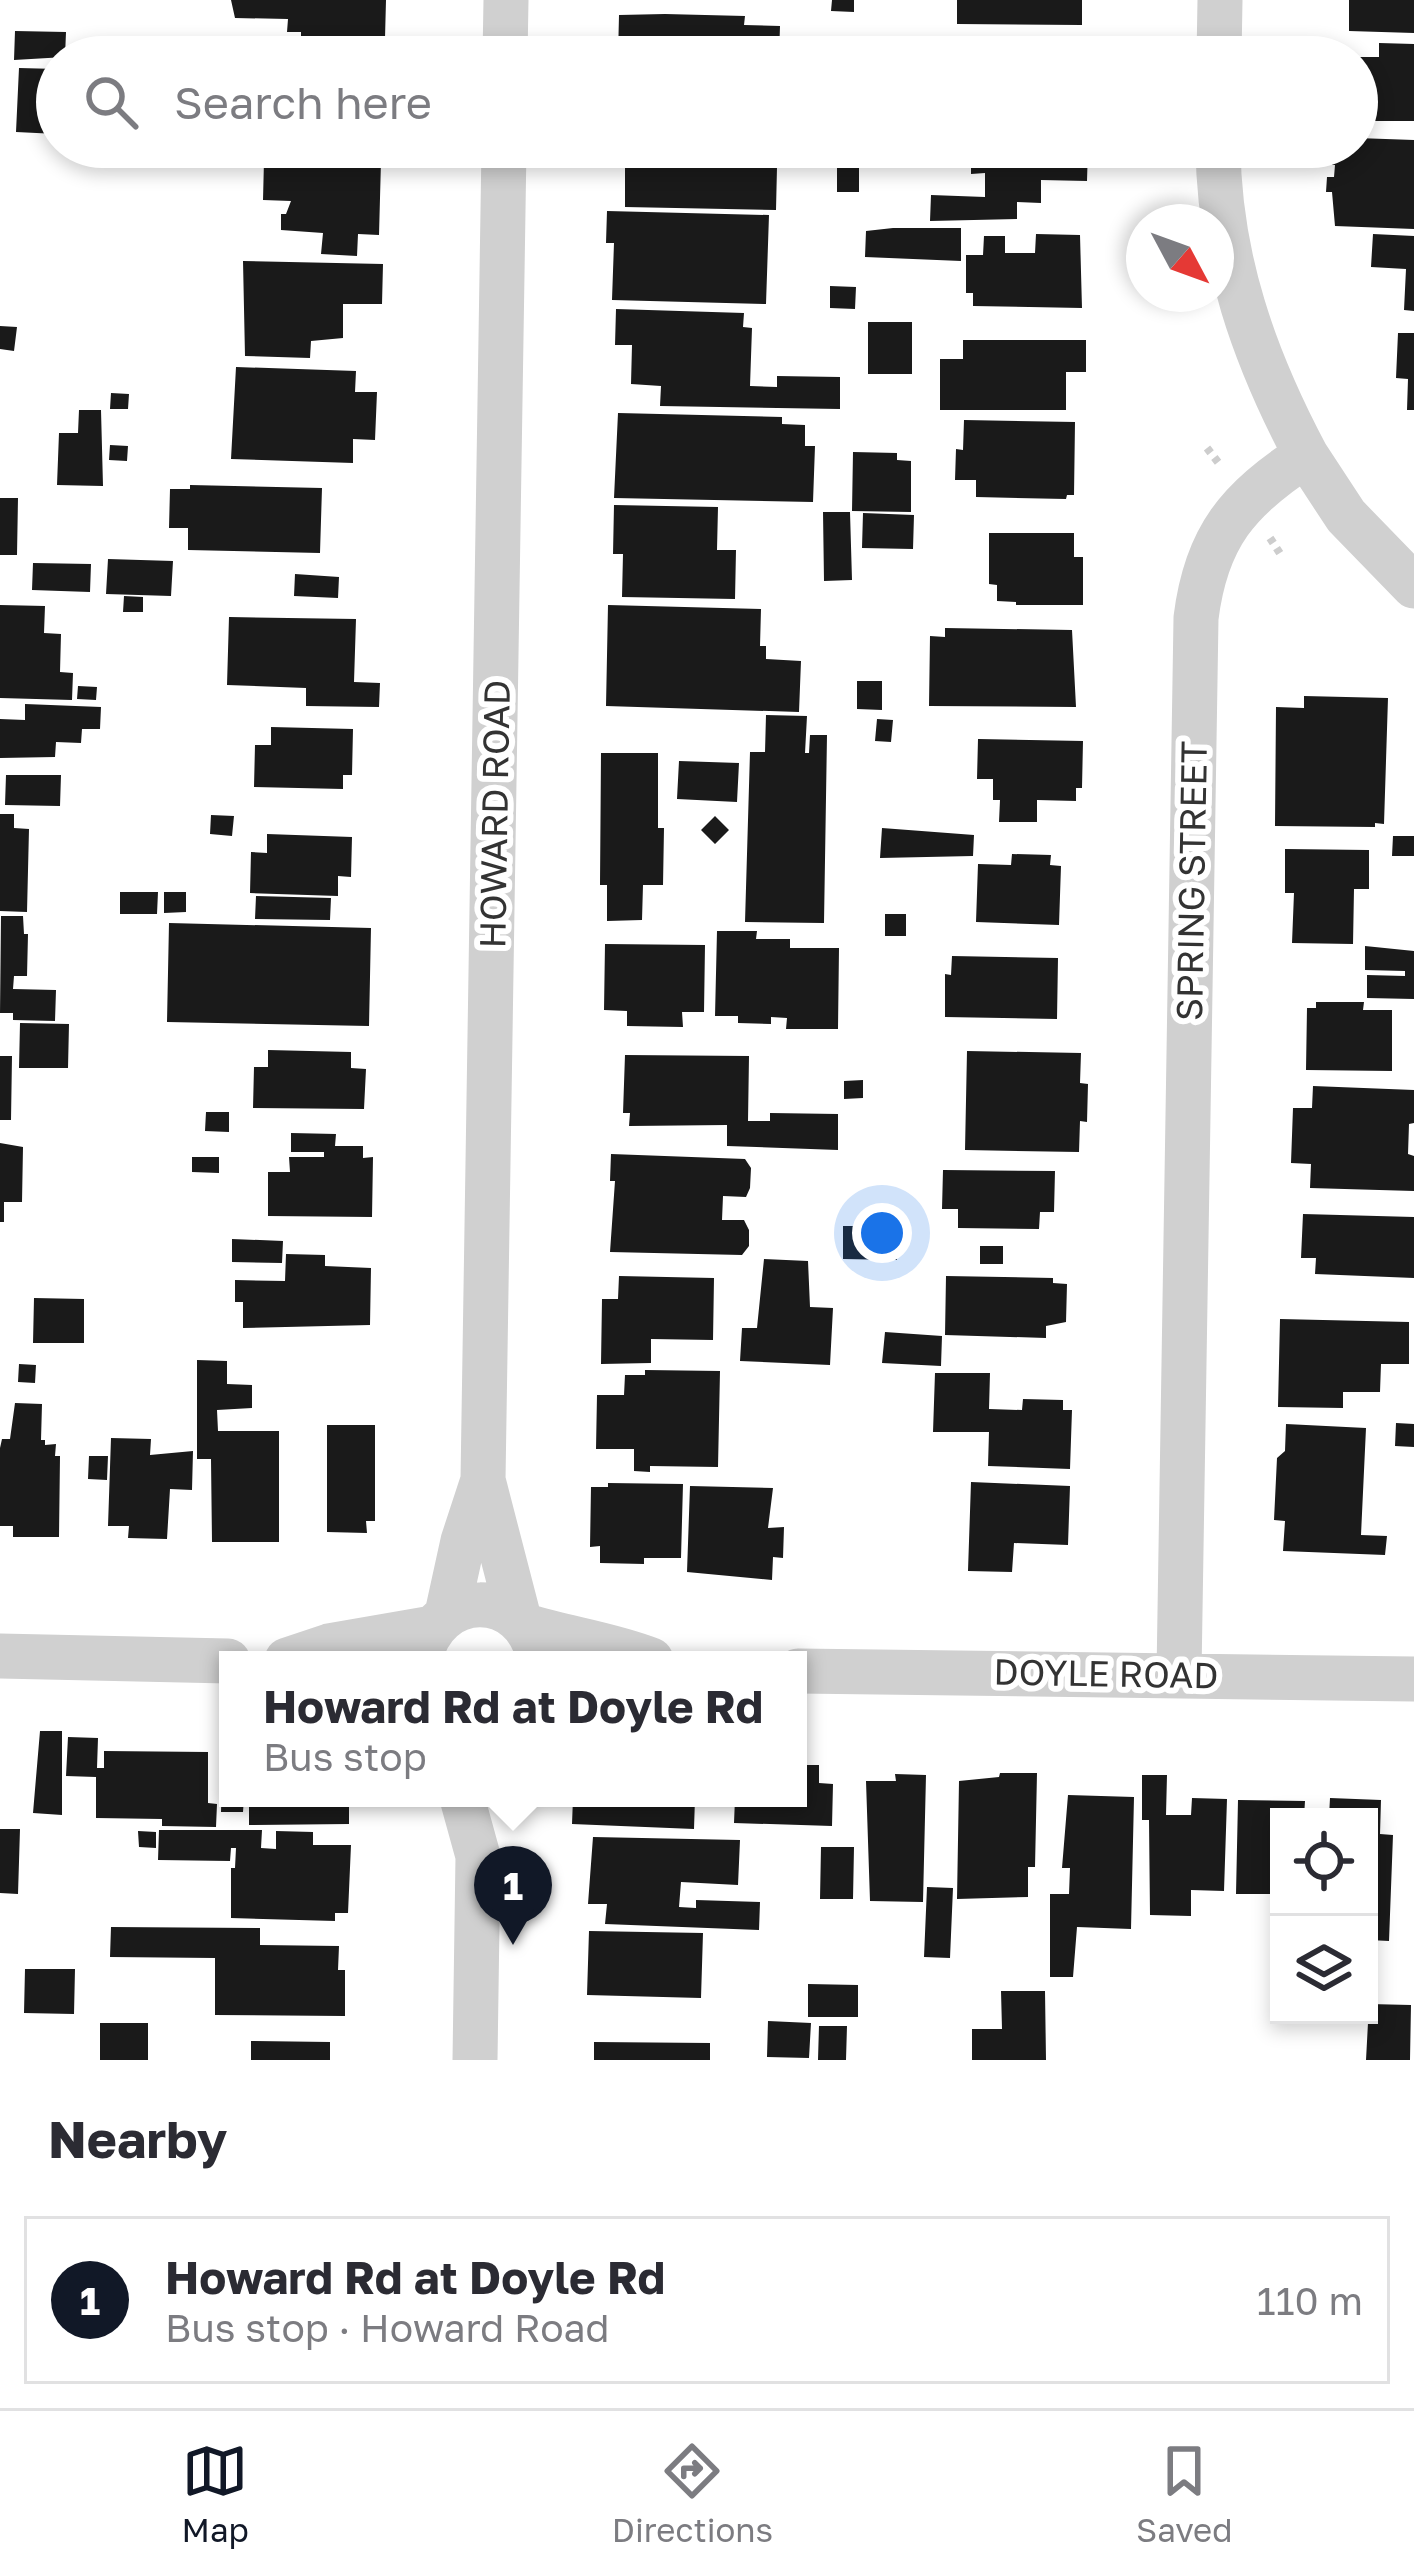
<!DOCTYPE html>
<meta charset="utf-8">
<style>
body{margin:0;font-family:"Golos Text",sans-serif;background:#f2f2f3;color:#2b2b33}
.controls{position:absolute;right:36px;bottom:36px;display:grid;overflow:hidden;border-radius:0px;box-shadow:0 6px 18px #0003}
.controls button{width:108px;height:108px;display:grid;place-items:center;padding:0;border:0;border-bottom:3px solid #e1e1e2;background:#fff;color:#2b2b33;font:60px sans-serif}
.compass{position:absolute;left:1126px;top:204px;width:108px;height:108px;border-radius:50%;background:#fff;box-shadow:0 6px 18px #0003;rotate:131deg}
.you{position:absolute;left:882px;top:1233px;width:42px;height:42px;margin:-30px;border:9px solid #fff;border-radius:50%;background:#1a73e8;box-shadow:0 0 0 18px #1a73e833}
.badge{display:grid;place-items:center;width:78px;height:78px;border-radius:50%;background:#111827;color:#fff;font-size:39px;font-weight:700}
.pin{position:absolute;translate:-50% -99px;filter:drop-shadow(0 3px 6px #0008)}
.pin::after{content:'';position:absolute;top:63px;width:42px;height:36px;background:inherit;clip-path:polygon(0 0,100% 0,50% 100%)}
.popup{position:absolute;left:219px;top:1651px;width:588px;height:156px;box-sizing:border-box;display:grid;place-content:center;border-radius:0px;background:#fff;filter:drop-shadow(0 3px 9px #0005);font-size:39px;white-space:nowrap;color:#7c7c81}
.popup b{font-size:45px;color:#2b2b33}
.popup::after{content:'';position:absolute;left:50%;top:100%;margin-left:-24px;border:24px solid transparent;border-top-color:#fff}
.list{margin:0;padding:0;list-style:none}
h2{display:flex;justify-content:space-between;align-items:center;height:156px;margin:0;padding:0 48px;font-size:51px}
h2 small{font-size:39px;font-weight:400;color:#7c7c81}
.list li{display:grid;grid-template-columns:78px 1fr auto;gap:36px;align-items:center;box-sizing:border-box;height:168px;margin:0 24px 24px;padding:0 24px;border:3px solid #e1e1e2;border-radius:0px}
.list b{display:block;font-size:45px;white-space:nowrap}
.list p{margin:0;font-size:39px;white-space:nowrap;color:#7c7c81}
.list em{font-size:39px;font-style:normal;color:#7c7c81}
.icon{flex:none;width:66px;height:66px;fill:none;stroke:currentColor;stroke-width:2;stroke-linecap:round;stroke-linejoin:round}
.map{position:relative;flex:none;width:1414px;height:2060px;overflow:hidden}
.search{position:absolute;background:#fff;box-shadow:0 6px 18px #0003;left:36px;right:36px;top:36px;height:132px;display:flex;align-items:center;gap:30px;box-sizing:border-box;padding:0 42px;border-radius:66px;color:#7c7c81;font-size:45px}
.sheet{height:348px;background:#fff}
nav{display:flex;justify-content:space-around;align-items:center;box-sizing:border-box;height:168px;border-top:3px solid #e1e1e2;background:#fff;font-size:33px;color:#7c7c81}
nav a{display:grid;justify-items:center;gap:6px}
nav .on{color:#111827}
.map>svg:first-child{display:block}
.building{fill:#1a1a1a}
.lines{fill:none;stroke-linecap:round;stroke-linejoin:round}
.path{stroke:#cdcdcd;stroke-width:8;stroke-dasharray:6 6;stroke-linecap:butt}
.minor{stroke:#d0d0d0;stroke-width:45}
.labels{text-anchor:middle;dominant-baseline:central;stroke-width:12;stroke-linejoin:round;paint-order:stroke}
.street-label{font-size:36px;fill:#333;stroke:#fff}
</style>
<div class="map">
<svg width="1414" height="2060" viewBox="0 0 1414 2060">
<rect width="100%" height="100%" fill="#fff"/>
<path class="building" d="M 231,0 L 386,0 L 385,38 L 301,36 L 301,32 L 287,32 L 288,19 L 235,18 Z
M 832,0 L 854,0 L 854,12 L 831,11 Z
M 957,0 L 1082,0 L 1082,25 L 957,24 Z
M 1349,0 L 1414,0 L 1414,33 L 1349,31 Z
M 665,14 L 745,16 L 744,25 L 780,26 L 779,57 L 618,57 L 619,15 Z
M 15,31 L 66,32 L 65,57 L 14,60 Z
M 983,36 L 1089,38 L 1089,57 L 956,57 L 956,40 L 982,40 Z
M 182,42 L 238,44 L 237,57 L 148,57 L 149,43 Z
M 1379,43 L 1414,44 L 1414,121 L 1357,121 L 1357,57 L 1379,57 Z
M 19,68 L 57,69 L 57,134 L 16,132 Z
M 1357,138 L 1414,140 L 1414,229 L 1335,226 L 1332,192 L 1326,192 L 1327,177 L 1334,177 L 1335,165 L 1328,165 L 1329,147 L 1357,147 Z
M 619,147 L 789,147 L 788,167 L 777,167 L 776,210 L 625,207 L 625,165 L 618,165 Z
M 971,147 L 1088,147 L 1087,181 L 1041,180 L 1041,203 L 1017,202 L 1017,219 L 930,221 L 931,195 L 985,197 L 985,173 L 971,174 Z
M 292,158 L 381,161 L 379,235 L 358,234 L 357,256 L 321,254 L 323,233 L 281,230 L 281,214 L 286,214 L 291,201 L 263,200 L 264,160 L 292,161 Z
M 837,162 L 859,162 L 859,192 L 837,192 Z
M 607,211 L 769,215 L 766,304 L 612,300 L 614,243 L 606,243 Z
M 893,228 L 961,228 L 961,261 L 865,257 L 866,231 Z
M 1036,234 L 1080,235 L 1082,308 L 973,306 L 973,293 L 966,293 L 966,255 L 983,255 L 984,236 L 1005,236 L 1005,253 L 1035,253 Z
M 1373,234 L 1414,236 L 1414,311 L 1404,310 L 1406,269 L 1371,267 Z
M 243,261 L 383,264 L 382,304 L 343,304 L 343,338 L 311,341 L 310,358 L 245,356 Z
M 830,286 L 856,287 L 855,309 L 830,308 Z
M 616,309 L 744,313 L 743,327 L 752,328 L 750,386 L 777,387 L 777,376 L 840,377 L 840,409 L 660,406 L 661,386 L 631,384 L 632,345 L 615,345 Z
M 868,322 L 912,322 L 912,374 L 868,374 Z
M 0,326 L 17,327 L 14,351 L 0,349 Z
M 1398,333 L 1414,333 L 1414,410 L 1407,410 L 1408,379 L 1396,378 Z
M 963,340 L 1086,340 L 1086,372 L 1066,372 L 1066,410 L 940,410 L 940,359 L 963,359 Z
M 236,367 L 356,371 L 355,392 L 377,392 L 375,440 L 353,439 L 353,463 L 231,459 Z
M 111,393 L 129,394 L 128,409 L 110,409 Z
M 79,410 L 101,410 L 103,486 L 57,485 L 59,433 L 78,433 Z
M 618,413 L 782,417 L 782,424 L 805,425 L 805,446 L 815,446 L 813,502 L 614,498 Z
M 964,420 L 1075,422 L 1074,495 L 1067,495 L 1066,499 L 976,497 L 976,480 L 955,480 L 956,449 L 963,450 Z
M 110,445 L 128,446 L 127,461 L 109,460 Z
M 853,452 L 897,453 L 897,460 L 911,461 L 911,512 L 852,511 Z
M 190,485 L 322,488 L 320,553 L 188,550 L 188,528 L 169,528 L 170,489 L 190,489 Z
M 0,498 L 18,498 L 17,555 L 0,555 Z
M 614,505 L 718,507 L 717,550 L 736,550 L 735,599 L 622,597 L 623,554 L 613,554 Z
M 823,512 L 850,512 L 852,580 L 824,581 Z
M 863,513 L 914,515 L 913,549 L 862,548 Z
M 989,533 L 1074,533 L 1074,557 L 1083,557 L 1083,605 L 1016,605 L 1016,602 L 997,601 L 997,585 L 989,584 Z
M 108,559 L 173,561 L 171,596 L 106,594 Z
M 33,563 L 91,564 L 90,592 L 32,590 Z
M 295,574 L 339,577 L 338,598 L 294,596 Z
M 124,596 L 143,597 L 143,612 L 123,612 Z
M 0,605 L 45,606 L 44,633 L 61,634 L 60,672 L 73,673 L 72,700 L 0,698 Z
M 608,605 L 761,609 L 760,646 L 766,646 L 766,659 L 801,661 L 799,712 L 606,706 Z
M 229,617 L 356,619 L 354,682 L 380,683 L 379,707 L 306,706 L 306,688 L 227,685 Z
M 945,628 L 1072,630 L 1076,707 L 929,706 L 930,636 L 945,637 Z
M 857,681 L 882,681 L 882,710 L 857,709 Z
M 78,686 L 97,687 L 96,700 L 77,699 Z
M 1304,696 L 1388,698 L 1384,824 L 1375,823 L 1375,827 L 1275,826 L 1276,707 L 1304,708 Z
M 25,704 L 101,707 L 100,729 L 82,729 L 81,743 L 56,742 L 55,757 L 0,758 L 0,719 L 25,720 Z
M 766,715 L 807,716 L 805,753 L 809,753 L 810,735 L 827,735 L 824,923 L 745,922 L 750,752 L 765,752 Z
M 877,719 L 893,720 L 891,742 L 875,741 Z
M 271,727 L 353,729 L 352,775 L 343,775 L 343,789 L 254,787 L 255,745 L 271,745 Z
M 978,739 L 1083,741 L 1082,788 L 1076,788 L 1076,801 L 1037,800 L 1037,822 L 999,822 L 1000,800 L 993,800 L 993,779 L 977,779 Z
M 601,753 L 658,753 L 658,828 L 664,828 L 663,885 L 643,885 L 642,920 L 607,921 L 607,885 L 600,885 Z
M 679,761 L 739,763 L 737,802 L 677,799 Z
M 6,775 L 61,775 L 60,806 L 5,805 Z
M 0,814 L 14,814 L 14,828 L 29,829 L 27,912 L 0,911 Z
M 211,815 L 234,816 L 232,836 L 210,834 Z
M 715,816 L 729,830 L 715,844 L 701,830 Z
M 882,828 L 974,835 L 973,856 L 880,858 Z
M 267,834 L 352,837 L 351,877 L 338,876 L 338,896 L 250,893 L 251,852 L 267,853 Z
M 1393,836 L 1414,836 L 1414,856 L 1392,856 Z
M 1285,849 L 1369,850 L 1369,889 L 1354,889 L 1353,944 L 1292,943 L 1294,893 L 1285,893 Z
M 1012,854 L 1051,855 L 1050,865 L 1061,866 L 1059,925 L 976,922 L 978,864 L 1011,865 Z
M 120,892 L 158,892 L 157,914 L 120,914 Z
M 164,892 L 186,892 L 186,912 L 164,913 Z
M 256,896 L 331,898 L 330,920 L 255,919 Z
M 885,914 L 906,914 L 906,936 L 885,936 Z
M 1,916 L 23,916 L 24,934 L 28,934 L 27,976 L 14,976 L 13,989 L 56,990 L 55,1021 L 13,1020 L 13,1013 L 0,1013 Z
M 169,923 L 371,928 L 369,1026 L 167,1022 Z
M 717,931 L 757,931 L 756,939 L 790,939 L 790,948 L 839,948 L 838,1029 L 786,1029 L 787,1018 L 771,1017 L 771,1024 L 738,1023 L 738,1016 L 715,1016 Z
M 605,944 L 705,945 L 704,1012 L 682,1012 L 683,1027 L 627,1026 L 627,1011 L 604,1010 Z
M 1365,946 L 1414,951 L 1414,999 L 1367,998 L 1367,975 L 1405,976 L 1405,971 L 1365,970 Z
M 952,956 L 1058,958 L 1057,1019 L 945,1017 L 945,974 L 951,975 Z
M 1316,1002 L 1364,1002 L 1363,1010 L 1392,1010 L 1392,1071 L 1306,1070 L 1307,1008 L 1316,1008 Z
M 20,1023 L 69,1024 L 68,1068 L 19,1068 Z
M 268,1050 L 351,1052 L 351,1068 L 366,1069 L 364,1109 L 253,1108 L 254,1067 L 268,1067 Z
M 967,1051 L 1081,1053 L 1080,1083 L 1088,1084 L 1087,1122 L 1080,1121 L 1079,1152 L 965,1150 Z
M 625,1055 L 749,1056 L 748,1121 L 770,1121 L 770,1113 L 838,1114 L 838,1150 L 727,1146 L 727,1125 L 629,1126 L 630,1113 L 623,1113 Z
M 0,1056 L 12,1056 L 11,1120 L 0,1120 Z
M 863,1080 L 863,1098 L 844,1099 L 844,1081 Z
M 1313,1086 L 1414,1090 L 1414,1123 L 1409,1124 L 1408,1154 L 1414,1156 L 1414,1191 L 1310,1188 L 1311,1164 L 1291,1163 L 1293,1108 L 1312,1108 Z
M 206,1112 L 229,1112 L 229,1132 L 205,1131 Z
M 291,1133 L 336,1134 L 335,1146 L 363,1146 L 363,1158 L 373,1157 L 372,1217 L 268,1216 L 268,1172 L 290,1172 L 289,1157 L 324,1157 L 324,1152 L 291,1152 Z
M 0,1143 L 23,1147 L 22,1202 L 4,1202 L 4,1222 L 0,1222 Z
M 611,1154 L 745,1159 L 751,1168 L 750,1188 L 746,1197 L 723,1196 L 722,1220 L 744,1220 L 749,1230 L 749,1246 L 742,1255 L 610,1252 L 615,1181 L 610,1181 Z
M 192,1157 L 219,1157 L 219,1173 L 192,1172 Z
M 943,1170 L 1055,1171 L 1054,1212 L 1040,1212 L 1039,1229 L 958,1228 L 958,1209 L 942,1209 Z
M 1303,1214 L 1414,1217 L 1414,1278 L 1315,1274 L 1316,1258 L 1301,1258 Z
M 843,1226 L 897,1226 L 897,1260 L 843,1259 Z
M 232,1239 L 283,1241 L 282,1263 L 232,1262 Z
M 980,1246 L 1003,1246 L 1003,1264 L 980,1264 Z
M 286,1254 L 325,1255 L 325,1266 L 371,1268 L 370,1325 L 243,1328 L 243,1302 L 235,1302 L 235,1280 L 285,1281 Z
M 764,1259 L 808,1261 L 810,1307 L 833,1308 L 830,1365 L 740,1361 L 742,1328 L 757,1328 Z
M 619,1276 L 714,1278 L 713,1340 L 651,1339 L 651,1363 L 601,1364 L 602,1299 L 618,1299 Z
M 946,1276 L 1053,1278 L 1053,1283 L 1067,1284 L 1066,1322 L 1046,1326 L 1046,1338 L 945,1335 Z
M 34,1298 L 84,1299 L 84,1343 L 33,1343 Z
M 1280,1319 L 1409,1322 L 1409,1364 L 1381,1364 L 1380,1392 L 1343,1392 L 1343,1408 L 1278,1407 Z
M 885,1332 L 942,1336 L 941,1366 L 882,1363 Z
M 197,1360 L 227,1361 L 227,1384 L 252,1385 L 252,1408 L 217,1410 L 218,1431 L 279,1431 L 279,1542 L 212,1542 L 211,1459 L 197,1459 Z
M 19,1364 L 36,1365 L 35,1383 L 18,1382 Z
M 645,1370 L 720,1371 L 718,1467 L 650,1466 L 650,1472 L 634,1471 L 634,1449 L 596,1449 L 597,1395 L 624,1395 L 625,1375 L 645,1375 Z
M 935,1373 L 990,1373 L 989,1409 L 1022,1410 L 1023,1399 L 1063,1400 L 1063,1410 L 1072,1410 L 1070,1469 L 988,1466 L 989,1432 L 933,1432 Z
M 15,1403 L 42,1404 L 41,1440 L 45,1440 L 45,1445 L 56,1444 L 55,1456 L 60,1456 L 59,1537 L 13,1537 L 13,1526 L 0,1526 L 0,1448 L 2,1439 L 10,1439 Z
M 1396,1423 L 1414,1424 L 1414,1447 L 1395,1446 Z
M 1286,1424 L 1366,1428 L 1361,1535 L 1387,1536 L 1385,1555 L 1283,1551 L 1285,1521 L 1274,1520 L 1277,1458 L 1285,1451 Z
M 327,1425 L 375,1425 L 375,1521 L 366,1521 L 367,1533 L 327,1532 Z
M 111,1438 L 151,1439 L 150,1455 L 193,1451 L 192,1490 L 170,1489 L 167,1539 L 128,1538 L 129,1526 L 108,1526 Z
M 89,1456 L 108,1456 L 107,1480 L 88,1479 Z
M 971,1482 L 1070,1486 L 1068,1545 L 1014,1543 L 1012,1572 L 968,1571 Z
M 608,1483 L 683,1484 L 681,1558 L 644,1558 L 644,1564 L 600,1563 L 600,1546 L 590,1547 L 591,1487 L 608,1487 Z
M 690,1486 L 773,1488 L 768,1528 L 784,1527 L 783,1558 L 773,1557 L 772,1580 L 687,1572 Z
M 40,1731 L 62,1731 L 62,1815 L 33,1813 Z
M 68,1737 L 98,1738 L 97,1768 L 104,1768 L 104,1751 L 208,1752 L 208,1803 L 217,1804 L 216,1827 L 162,1826 L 162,1819 L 96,1818 L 96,1777 L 66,1776 Z
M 798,1765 L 819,1765 L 819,1783 L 833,1784 L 832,1826 L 734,1823 L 735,1798 L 798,1798 Z
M 222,1773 L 228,1773 L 228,1798 L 244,1798 L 243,1812 L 221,1812 Z
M 1000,1773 L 1037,1773 L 1035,1867 L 1028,1867 L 1028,1897 L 957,1899 L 959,1781 L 999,1777 Z
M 895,1774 L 926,1775 L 923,1902 L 870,1901 L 866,1781 L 896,1781 Z
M 1142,1775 L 1167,1775 L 1166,1815 L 1191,1815 L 1192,1798 L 1227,1799 L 1224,1891 L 1191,1890 L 1191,1916 L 1150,1915 L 1149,1820 L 1142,1820 Z
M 1068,1795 L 1134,1797 L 1131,1929 L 1077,1927 L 1073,1977 L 1050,1977 L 1050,1894 L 1069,1894 L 1070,1868 L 1062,1868 Z
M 249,1798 L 349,1798 L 349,1824 L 249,1825 Z
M 573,1798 L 695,1798 L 694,1829 L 572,1824 Z
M 1330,1798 L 1381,1800 L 1380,1834 L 1393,1835 L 1389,1941 L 1369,1940 L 1369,1817 L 1329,1817 Z
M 1238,1800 L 1305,1801 L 1304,1817 L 1279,1817 L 1279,1894 L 1236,1894 Z
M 0,1829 L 20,1829 L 18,1894 L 0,1893 Z
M 159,1830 L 262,1830 L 261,1848 L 276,1849 L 276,1831 L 313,1832 L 313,1845 L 351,1845 L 348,1913 L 335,1913 L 335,1921 L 231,1918 L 231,1868 L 235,1868 L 236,1848 L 231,1848 L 230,1861 L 158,1860 Z
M 138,1831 L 156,1832 L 156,1848 L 139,1847 Z
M 593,1837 L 740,1840 L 738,1885 L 681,1882 L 679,1907 L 696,1908 L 696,1900 L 760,1902 L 759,1930 L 605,1924 L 607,1904 L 588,1904 Z
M 821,1847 L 854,1847 L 853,1899 L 820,1899 Z
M 927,1887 L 953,1888 L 950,1958 L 924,1957 Z
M 111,1927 L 260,1928 L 260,1945 L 339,1946 L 338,1970 L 345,1970 L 345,2016 L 215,2015 L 215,1958 L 110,1957 Z
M 589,1931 L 703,1933 L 701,1998 L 587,1995 Z
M 25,1969 L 75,1969 L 74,2014 L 24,2013 Z
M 808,1984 L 858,1985 L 858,2017 L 808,2017 Z
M 1001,1991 L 1045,1991 L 1046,2060 L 972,2060 L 972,2029 L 1002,2029 Z
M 1369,2004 L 1411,2005 L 1410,2060 L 1366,2060 Z
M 768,2021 L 811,2023 L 809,2058 L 767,2057 Z
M 100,2023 L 148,2023 L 148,2060 L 100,2060 Z
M 819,2026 L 847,2026 L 846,2060 L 818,2060 Z
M 251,2041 L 330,2042 L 330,2060 L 251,2060 Z
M 594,2042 L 710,2043 L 710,2060 L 594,2060 Z"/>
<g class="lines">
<path class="path" d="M 1207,448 L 1221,466
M 1270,538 L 1283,558"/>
<path class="minor" d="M 505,57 L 506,0
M 1219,57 L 1220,0
M 504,147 L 483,1480 L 519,1619
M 1306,455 L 1346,516 L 1414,586
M 447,1614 L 463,1541 L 483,1480
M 526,1626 C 568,1639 610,1644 651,1660
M 0,1656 L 228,1661
M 287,1660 L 329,1646 L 433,1628
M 420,1660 C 434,1587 526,1586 539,1660
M 798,1671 L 1414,1679
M 1179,1674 L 1196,618 C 1206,537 1238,499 1306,455 C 1254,357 1219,258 1218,147
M 462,1798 L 478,1856 L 475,2060"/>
</g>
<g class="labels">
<g class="street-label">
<text transform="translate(494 814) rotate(-89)">HOWARD ROAD</text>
<text transform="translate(1191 881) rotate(-89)">SPRING STREET</text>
<text transform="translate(1106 1673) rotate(1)">DOYLE ROAD</text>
</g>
</g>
</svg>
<div class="controls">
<button><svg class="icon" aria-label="locate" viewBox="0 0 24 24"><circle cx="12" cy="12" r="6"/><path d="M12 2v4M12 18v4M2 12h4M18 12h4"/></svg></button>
<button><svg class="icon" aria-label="layers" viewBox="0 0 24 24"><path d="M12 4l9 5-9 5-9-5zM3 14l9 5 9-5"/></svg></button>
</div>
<svg class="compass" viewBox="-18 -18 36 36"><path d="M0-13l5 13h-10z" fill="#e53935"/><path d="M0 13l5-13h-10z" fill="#7c7c81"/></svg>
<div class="you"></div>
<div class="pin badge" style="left:513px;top:1945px">1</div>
<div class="popup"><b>Howard Rd at Doyle Rd</b>Bus stop</div>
<div class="search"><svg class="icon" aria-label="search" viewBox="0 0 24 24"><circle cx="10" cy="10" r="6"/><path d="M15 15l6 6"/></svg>Search here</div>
</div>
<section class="sheet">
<h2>Nearby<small></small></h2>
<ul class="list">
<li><span class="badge">1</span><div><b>Howard Rd at Doyle Rd</b><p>Bus stop · Howard Road</p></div><em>110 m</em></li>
</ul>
</section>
<nav>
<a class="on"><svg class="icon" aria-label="map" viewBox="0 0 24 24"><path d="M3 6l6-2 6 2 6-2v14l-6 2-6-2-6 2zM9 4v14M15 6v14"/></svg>Map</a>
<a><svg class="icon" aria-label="directions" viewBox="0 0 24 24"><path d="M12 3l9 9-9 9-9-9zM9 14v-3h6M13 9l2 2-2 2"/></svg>Directions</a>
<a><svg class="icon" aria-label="saved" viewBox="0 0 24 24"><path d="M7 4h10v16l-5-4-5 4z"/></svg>Saved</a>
</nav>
